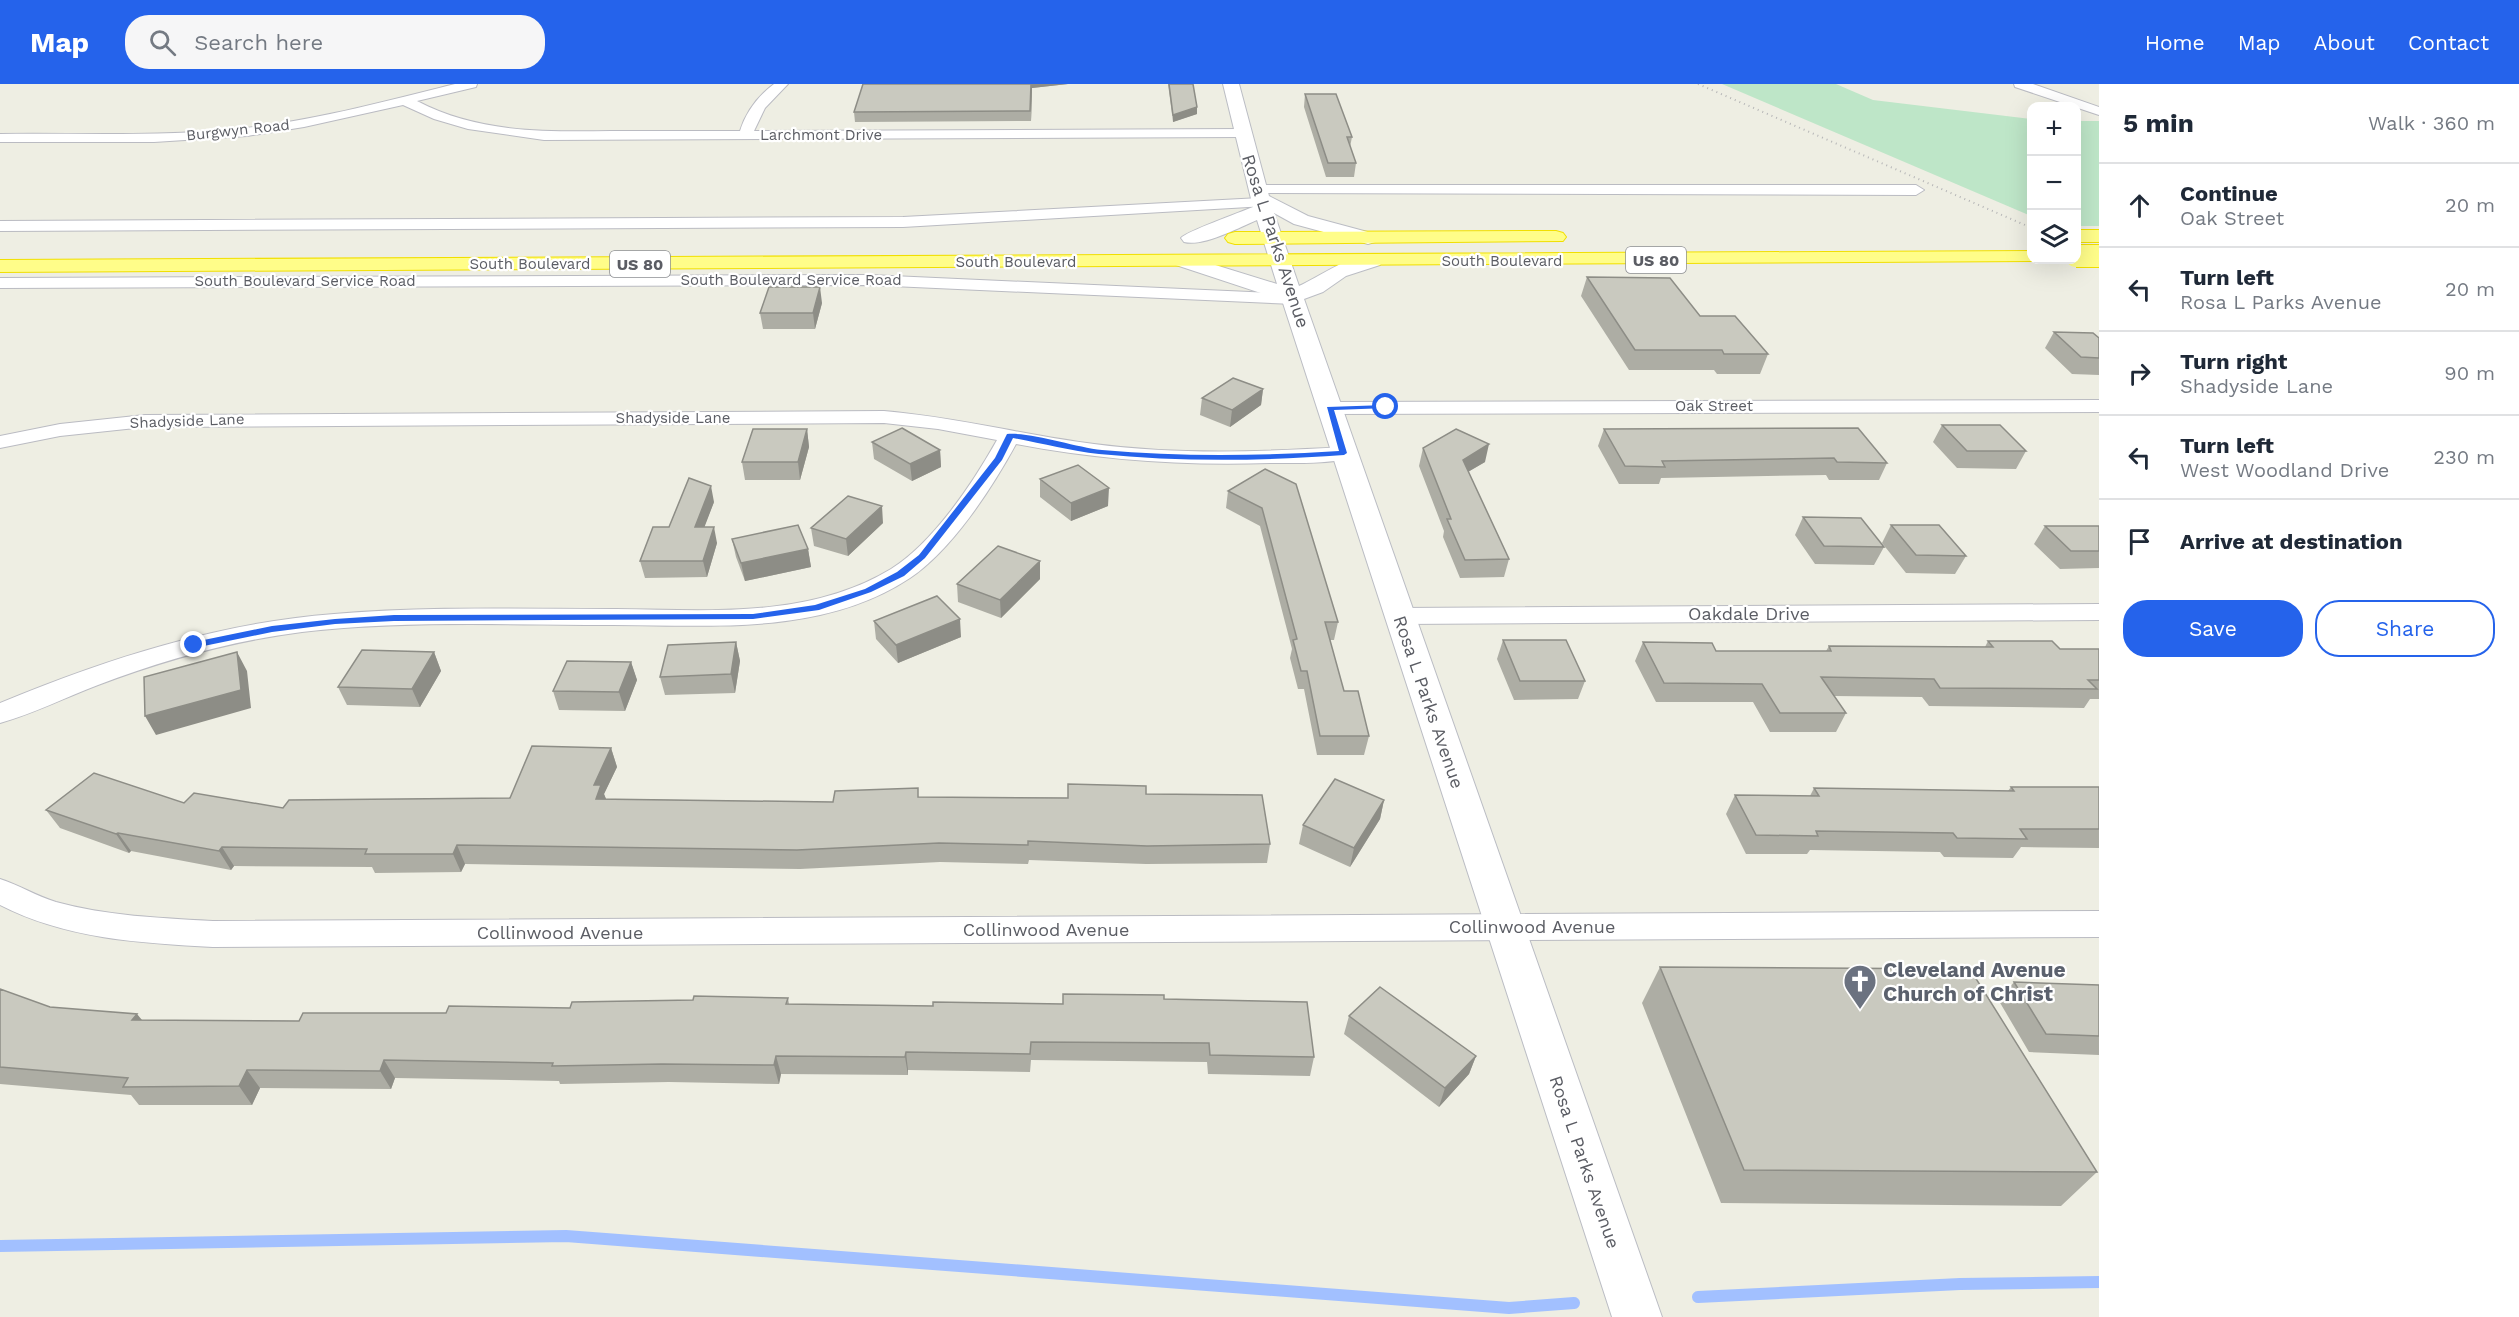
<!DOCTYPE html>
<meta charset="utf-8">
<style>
body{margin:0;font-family:"Work Sans",sans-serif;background:#f6f6f7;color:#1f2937}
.controls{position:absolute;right:18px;top:18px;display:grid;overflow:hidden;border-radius:12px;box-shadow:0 6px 24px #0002}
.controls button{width:54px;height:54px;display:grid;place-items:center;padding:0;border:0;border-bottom:2px solid #e0e1e3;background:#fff;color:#1f2937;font:30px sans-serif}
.stop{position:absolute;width:18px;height:18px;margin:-14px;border:4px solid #2563eb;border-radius:50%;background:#fff}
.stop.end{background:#2563eb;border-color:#fff;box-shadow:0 2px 6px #0008}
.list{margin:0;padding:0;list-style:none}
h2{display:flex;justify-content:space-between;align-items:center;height:78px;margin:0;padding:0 24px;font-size:26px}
h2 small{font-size:20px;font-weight:400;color:#747a83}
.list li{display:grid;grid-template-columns:39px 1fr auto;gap:18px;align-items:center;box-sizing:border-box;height:84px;padding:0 24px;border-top:2px solid #e0e1e3}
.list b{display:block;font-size:22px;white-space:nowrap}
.list p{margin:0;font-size:20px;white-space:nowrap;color:#747a83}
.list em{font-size:20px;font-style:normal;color:#747a83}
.actions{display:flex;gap:12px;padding:18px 24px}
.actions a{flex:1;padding:14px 0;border:2px solid #2563eb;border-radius:24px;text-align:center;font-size:21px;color:#2563eb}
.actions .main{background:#2563eb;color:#fff}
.icon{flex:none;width:33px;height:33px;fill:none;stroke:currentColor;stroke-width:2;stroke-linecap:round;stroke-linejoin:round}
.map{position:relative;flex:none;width:2099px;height:1233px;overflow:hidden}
header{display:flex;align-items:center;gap:36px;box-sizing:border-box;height:84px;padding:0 30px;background:#2563eb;color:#fff}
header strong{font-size:28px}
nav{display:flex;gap:33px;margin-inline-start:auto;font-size:21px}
.search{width:420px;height:54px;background:#f6f6f7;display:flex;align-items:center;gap:15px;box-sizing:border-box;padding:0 21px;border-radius:24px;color:#747a83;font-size:22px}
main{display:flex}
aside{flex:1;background:#fff}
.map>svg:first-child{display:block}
.green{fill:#bee6c8}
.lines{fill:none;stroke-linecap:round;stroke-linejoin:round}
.stream{stroke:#a2c0ff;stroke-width:12}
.street-casing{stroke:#babbc2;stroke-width:2}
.secondary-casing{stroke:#bbbdc4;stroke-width:2}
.highway-casing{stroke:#f1df00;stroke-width:2}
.street{fill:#fff;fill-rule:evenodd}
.secondary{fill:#fff;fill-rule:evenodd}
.highway{fill:#fffd89;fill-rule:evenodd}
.rail-far1{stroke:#b6b6b7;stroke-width:2;stroke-dasharray:1 4;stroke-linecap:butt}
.rail{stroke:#b6b6b7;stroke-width:3;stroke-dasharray:1 5;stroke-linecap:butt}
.highway-bridge-casing{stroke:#f1df00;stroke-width:24;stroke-linecap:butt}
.highway-bridge{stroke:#fffd89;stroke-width:22}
.wall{fill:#adada4}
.shaded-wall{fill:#8d8d86}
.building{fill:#c9c9bf;stroke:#8d8d86;stroke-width:1.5}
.route{fill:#2563eb}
.labels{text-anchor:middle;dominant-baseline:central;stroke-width:4.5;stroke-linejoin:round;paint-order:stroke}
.far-street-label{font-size:15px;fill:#5b5d64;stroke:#fff}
.shield{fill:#fff;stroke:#8c8e92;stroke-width:1.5}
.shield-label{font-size:16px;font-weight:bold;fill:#5b5d64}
.street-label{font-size:18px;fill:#5b5d64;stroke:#fff}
.near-worship-label{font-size:21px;font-weight:bold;fill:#5b616d;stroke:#fff;text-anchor:start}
</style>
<header>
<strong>Map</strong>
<div class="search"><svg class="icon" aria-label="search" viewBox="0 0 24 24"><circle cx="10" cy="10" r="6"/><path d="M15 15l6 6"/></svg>Search here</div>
<nav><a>Home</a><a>Map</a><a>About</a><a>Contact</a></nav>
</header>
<main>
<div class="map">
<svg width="2099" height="1233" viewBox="0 0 2099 1233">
<rect width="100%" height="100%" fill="#eeeee3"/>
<path class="green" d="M 1722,0 L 1836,0 L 1873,16 L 2031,35 L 2031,132 Z
M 2076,37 L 2099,37 L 2099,142 L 2077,142 Z"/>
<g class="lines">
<path class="stream" d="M 0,1162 L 566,1152 L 1509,1224 L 1574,1219
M 1698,1213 L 1960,1200 L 2099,1198"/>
<defs>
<path id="street" d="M 455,0 L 477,0 L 476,3 L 417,17 C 477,49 545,48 611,47 C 654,47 697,47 740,47 C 746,28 758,12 774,0 L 788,0 L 765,24 L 754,47 L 1242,45 L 1249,49 L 1242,53 L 544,56 L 468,45 L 434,35 L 403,21 L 304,43 L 247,52 L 154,58 L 0,58 L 0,50 C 82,49 164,53 246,44 C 317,36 386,17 455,0 Z
M 2014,0 L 2033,0 L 2099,23 L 2099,31 L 2015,3 Z
M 1257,101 L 1916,101 L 1924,106 L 1916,111 L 1252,109 L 1249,106 Z
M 1260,114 L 1266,116 L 1268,119 L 1266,122 L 903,143 L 0,147 L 0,137 L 903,133 Z
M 870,191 L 1294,210 L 1300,211 L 1303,215 L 1300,219 L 1294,220 L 870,201 L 0,204 L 0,194 Z
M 2099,316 L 2099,328 L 1329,330 L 1322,328 L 1319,324 L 1322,320 L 1329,318 Z
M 884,327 C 956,333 1023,351 1094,360 C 1177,371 1261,368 1344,363 L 1352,364 L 1355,369 L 1352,374 C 1326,380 1296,379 1270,379 C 1184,382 1100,376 1016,360 C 992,404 952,466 910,494 C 823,552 711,541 613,541 C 510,541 404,536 302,548 C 232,557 164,576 98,601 C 66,613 33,630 0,639 L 0,619 C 106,575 218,539 334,530 C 427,522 522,525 616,525 C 709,526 808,535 891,485 C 933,459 973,399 997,356 L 938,345 L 884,339 L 145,343 L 60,352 L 0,364 L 0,352 L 60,340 L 145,331 Z
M 2099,520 L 2099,536 L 1400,540 L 1391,538 L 1387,532 L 1391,526 L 1400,524 Z
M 0,795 C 19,801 36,812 56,818 C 107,832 160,834 213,837 L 2099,827 L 2099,853 L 213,863 C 140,859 66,855 0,821 Z"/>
<path id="secondary" d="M 1223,0 L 1239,0 L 1269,112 L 1308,132 L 1375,150 L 1378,154 L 1375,158 L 1368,160 L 1294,140 L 1274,129 L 1299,202 C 1322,192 1354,166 1380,173 L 1383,177 L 1380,181 L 1346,192 L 1323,208 L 1304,215 L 1662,1233 L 1612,1233 L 1282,216 L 1176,181 L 1173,177 L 1176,173 L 1183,171 L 1277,200 L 1257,136 C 1238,144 1203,163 1184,158 L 1181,154 C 1185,148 1241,128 1253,123 Z"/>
<path id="highway" d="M 2076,146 L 2099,146 L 2099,158 L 2076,158 Z
M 1556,147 L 1563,149 L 1566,153 L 1563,157 L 1235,160 L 1228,158 L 1225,154 L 1228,150 L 1235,148 Z
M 2032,167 L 2032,176 L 2041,176 L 2039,177 L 0,188 L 0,176 Z"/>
</defs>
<use href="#street" class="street-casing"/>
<use href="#secondary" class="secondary-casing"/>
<use href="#highway" class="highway-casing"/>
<use href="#street" class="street"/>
<use href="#secondary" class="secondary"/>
<use href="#highway" class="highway"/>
<path class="rail-far1" d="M 1698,0 L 2032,144"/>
<path class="rail" d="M 2076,163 L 2099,173"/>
<defs>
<path id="highway-bridge" d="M 2076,172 L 2099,172"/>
</defs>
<use href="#highway-bridge" class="highway-bridge-casing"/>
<use href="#highway-bridge" class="highway-bridge"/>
</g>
<path class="wall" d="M 863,0 L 1068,0 L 1032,4 L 1031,37 L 855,38 L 854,28 Z
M 1168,0 L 1193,0 L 1197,23 L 1197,30 L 1173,38 Z
M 1305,10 L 1352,53 L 1350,63 L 1356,79 L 1354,93 L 1326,93 L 1304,23 Z
M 1587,193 L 1700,232 L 1768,270 L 1760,290 L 1717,290 L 1714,286 L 1629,286 L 1581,212 Z
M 822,219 L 815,245 L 763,245 L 760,229 Z
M 2054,248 L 2099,254 L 2099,291 L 2072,290 L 2045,264 Z
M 1263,305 L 1261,321 L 1230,343 L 1200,331 L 1202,314 Z
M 1942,341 L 2026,367 L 2016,385 L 1957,384 L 1933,358 Z
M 807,345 L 809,363 L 800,396 L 745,396 L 742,378 Z
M 1604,345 L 1887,379 L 1879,396 L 1829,396 L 1826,391 L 1661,394 L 1659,400 L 1619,400 L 1598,362 Z
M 872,358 L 940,366 L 941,383 L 912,397 L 874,375 Z
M 1423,364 L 1485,378 L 1468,388 L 1509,475 L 1504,493 L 1460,494 L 1443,453 L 1444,447 L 1419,382 Z
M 1265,385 L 1338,538 L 1334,556 L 1330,556 L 1344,607 L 1369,652 L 1364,671 L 1317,671 L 1304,605 L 1298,605 L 1290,574 L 1292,565 L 1260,442 L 1226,424 L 1228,407 Z
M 1040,395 L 1108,422 L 1071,437 L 1040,413 Z
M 714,418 L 704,443 L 717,459 L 707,493 L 645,494 L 640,477 L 669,443 Z
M 1803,433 L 1884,463 L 1874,481 L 1815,480 L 1795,451 Z
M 883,439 L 848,472 L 814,462 L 811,444 Z
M 1891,441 L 1966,472 L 1955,490 L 1906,489 L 1882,459 Z
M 2045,442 L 2099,442 L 2099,484 L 2060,485 L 2034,460 Z
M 732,455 L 808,465 L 811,483 L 745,497 L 736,473 Z
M 1040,495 L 1001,534 L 958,518 L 957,500 Z
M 874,537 L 961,553 L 898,579 L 876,555 Z
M 1503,556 L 1585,597 L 1578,615 L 1514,616 L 1497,575 Z
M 1988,557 L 2060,565 L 2099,565 L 2099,615 L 2090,615 L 2084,624 L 1929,622 L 1922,613 L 1834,612 L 1846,629 L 1836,648 L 1770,648 L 1753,618 L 1656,618 L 1635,577 L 1643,558 L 1716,567 L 1826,567 L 1829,562 L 1985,563 Z
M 736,558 L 740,577 L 735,609 L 665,611 L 660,593 Z
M 434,568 L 441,587 L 420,623 L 347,621 L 338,603 Z
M 631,578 L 637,596 L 625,627 L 559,626 L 553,607 Z
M 611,664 L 617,683 L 604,710 L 606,715 L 833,718 L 919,713 L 1068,714 L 1146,710 L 1270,760 L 1267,779 L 1146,780 L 1029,776 L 1028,780 L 940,778 L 800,785 L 465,780 L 461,788 L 375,789 L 372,783 L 234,782 L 231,786 L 131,767 L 129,769 L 60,744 L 46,726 L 184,719 L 283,724 L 510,714 Z
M 2011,703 L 2099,703 L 2099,764 L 2021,763 L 2013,774 L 1944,773 L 1940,768 L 1810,766 L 1807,770 L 1746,770 L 1726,730 L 1735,711 L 1810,712 L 1814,704 L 2008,707 Z
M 1384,716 L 1380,735 L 1350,783 L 1299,760 L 1303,741 Z
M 1660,883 L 2097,1088 L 2061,1122 L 1721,1119 L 1642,919 Z
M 2014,898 L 2099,901 L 2099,971 L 2029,968 L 1999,917 Z
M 0,905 L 50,923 L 142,936 L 299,937 L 570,924 L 693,916 L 788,914 L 789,920 L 933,922 L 1063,920 L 1164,915 L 1314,973 L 1310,992 L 1208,990 L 1207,978 L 1031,976 L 1030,988 L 908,986 L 908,991 L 781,990 L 779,1000 L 669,998 L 560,1000 L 559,997 L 395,994 L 391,1005 L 260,1004 L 252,1021 L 139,1021 L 131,1011 L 0,1000 Z
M 1349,932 L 1476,972 L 1469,990 L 1439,1023 L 1344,950 Z"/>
<path class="shaded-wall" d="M 1031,0 L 1068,0 L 1032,4 L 1031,37 Z
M 1197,23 L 1197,30 L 1173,38 L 1173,31 Z
M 820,203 L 822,219 L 815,245 L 813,229 Z
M 1263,305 L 1261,321 L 1230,343 L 1232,326 Z
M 807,345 L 809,363 L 800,396 L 798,378 Z
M 1489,360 L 1485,378 L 1459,393 L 1463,376 Z
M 940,366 L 941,383 L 912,397 L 910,380 Z
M 711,402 L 714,418 L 698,460 L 695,443 Z
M 1109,404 L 1108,422 L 1071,437 L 1071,419 Z
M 882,422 L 883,439 L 848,472 L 846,455 Z
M 714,443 L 717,459 L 707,493 L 703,477 Z
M 808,465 L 811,483 L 745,497 L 741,479 Z
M 1040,477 L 1040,495 L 1001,534 L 1000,516 Z
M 960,535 L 961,553 L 898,579 L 896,561 Z
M 736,558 L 740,577 L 735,609 L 731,590 Z
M 237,568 L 247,587 L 251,624 L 156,651 L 145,632 Z
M 434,568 L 441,587 L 420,623 L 412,605 Z
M 631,578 L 637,596 L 625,627 L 619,608 Z
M 611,664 L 617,683 L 604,710 L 608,720 L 596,715 L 594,701 Z
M 1384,716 L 1380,735 L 1350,783 L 1354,764 Z
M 118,749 L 131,767 L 129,769 L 116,750 Z
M 457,761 L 465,780 L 461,788 L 453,770 Z
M 222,763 L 234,782 L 231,786 L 219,767 Z
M 137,930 L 152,948 L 132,936 Z
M 906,968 L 908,986 L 908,991 L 905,973 Z
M 776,972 L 781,990 L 779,1000 L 774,981 Z
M 1476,972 L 1469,990 L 1439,1023 L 1445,1004 Z
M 384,976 L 395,994 L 391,1005 L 380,987 Z
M 247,986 L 260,1004 L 252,1021 L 239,1002 Z"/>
<path class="building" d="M 863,0 L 1031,0 L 1030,27 L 854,28 Z
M 1169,0 L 1193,0 L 1197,23 L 1173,31 Z
M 1305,10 L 1336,10 L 1352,53 L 1347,53 L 1356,79 L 1328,79 Z
M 1587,193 L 1670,194 L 1700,232 L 1735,232 L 1768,270 L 1724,270 L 1722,266 L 1635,266 Z
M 769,203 L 820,203 L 813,229 L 760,229 Z
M 2054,248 L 2093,249 L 2099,254 L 2099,274 L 2081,273 Z
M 1233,294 L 1263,305 L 1232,326 L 1202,314 Z
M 1942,341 L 2000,341 L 2026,367 L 1967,367 Z
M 902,344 L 940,366 L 910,380 L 872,358 Z
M 1858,344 L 1887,379 L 1837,378 L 1834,374 L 1662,377 L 1665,383 L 1625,382 L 1604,345 Z
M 753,345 L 807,345 L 798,378 L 742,378 Z
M 1456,345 L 1489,360 L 1463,376 L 1509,475 L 1465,476 L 1447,435 L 1451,435 L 1423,364 Z
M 1078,381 L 1109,404 L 1071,419 L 1040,395 Z
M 1265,385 L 1296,400 L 1338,538 L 1325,538 L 1344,607 L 1358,607 L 1369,652 L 1320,652 L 1307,587 L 1301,587 L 1293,556 L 1297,555 L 1262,424 L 1228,407 Z
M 689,394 L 711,402 L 695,443 L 714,443 L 703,477 L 640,477 L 653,443 L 669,443 Z
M 848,412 L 882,422 L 846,455 L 811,444 Z
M 1803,433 L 1861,434 L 1884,463 L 1824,462 Z
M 798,441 L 808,465 L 741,479 L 732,455 Z
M 1891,441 L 1939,441 L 1966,472 L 1916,471 Z
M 2045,442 L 2099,442 L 2099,467 L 2071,467 Z
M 998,462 L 1040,477 L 1000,516 L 957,500 Z
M 937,512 L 960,535 L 896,561 L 874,537 Z
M 1503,556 L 1566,556 L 1585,597 L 1520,597 Z
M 1988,557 L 2052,557 L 2060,565 L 2099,565 L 2099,596 L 2088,596 L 2097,605 L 1940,604 L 1934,595 L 1821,593 L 1846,629 L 1780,629 L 1762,600 L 1664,599 L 1643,558 L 1712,559 L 1716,567 L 1831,567 L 1829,562 L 1993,563 Z
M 736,558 L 731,590 L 660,593 L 668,561 Z
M 362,566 L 434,568 L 412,605 L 338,603 Z
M 237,568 L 241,606 L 145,632 L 144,593 Z
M 567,577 L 631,578 L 619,608 L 553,607 Z
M 532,662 L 611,664 L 594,701 L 601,701 L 596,715 L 833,718 L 835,707 L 918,704 L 918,713 L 1068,714 L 1068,700 L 1146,702 L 1146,710 L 1262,711 L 1270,760 L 1147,762 L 1028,757 L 1028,761 L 939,759 L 797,766 L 457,761 L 453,770 L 365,770 L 367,765 L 222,763 L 219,767 L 118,749 L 116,750 L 46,726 L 94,689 L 184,719 L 194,709 L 283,724 L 289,716 L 510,714 Z
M 1335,695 L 1384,716 L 1354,764 L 1303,741 Z
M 2011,703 L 2099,703 L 2099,745 L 2020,745 L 2027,755 L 1957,754 L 1953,749 L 1816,747 L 1818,752 L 1756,751 L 1735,711 L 1819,712 L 1814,704 L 2014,707 Z
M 1660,883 L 1970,885 L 2097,1088 L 1744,1086 Z
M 2014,898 L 2099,901 L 2099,952 L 2046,950 Z
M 1380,903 L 1476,972 L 1445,1004 L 1349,932 Z
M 0,905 L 50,923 L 137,930 L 132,936 L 299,937 L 303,929 L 446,929 L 449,922 L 570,924 L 572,918 L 693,916 L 694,912 L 788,914 L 786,920 L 933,922 L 933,918 L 1063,920 L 1063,910 L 1164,911 L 1164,915 L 1307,918 L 1314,973 L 1210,971 L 1209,959 L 1031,958 L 1030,970 L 906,968 L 905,973 L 776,972 L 774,981 L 662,980 L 552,982 L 553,979 L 384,976 L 380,987 L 247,986 L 239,1002 L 123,1003 L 128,994 L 0,983 Z"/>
<path class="route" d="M 1386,321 L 1388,324 L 1334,326 L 1347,369 L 1344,371 C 1263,377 1180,378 1099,370 C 1070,367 1041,359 1013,354 L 1002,376 L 925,474 L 904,492 L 871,508 L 819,526 L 753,535 L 394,537 L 335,540 L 272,548 L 194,564 L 190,561 L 194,558 L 272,542 L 335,535 L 394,531 L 753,530 L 815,521 L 865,505 L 897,488 L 919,471 L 995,374 L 1007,350 C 1033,348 1074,363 1102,366 C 1180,373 1260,372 1339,367 L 1327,323 Z"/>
<defs>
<symbol id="church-pin" viewBox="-11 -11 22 30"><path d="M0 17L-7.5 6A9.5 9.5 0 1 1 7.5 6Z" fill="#6b7280" stroke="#fff"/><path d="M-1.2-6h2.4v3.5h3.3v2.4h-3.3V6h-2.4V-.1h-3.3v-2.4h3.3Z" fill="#fff"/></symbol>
</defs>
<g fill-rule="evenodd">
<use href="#church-pin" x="1841" y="878" width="38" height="52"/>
</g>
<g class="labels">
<g class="far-street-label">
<text transform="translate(238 46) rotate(-6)">Burgwyn Road</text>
<text x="821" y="51">Larchmont Drive</text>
<text x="1502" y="177">South Boulevard</text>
<text x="1016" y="178">South Boulevard</text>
<text x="530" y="180">South Boulevard</text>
<text x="791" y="196">South Boulevard Service Road</text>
<text x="305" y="197">South Boulevard Service Road</text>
<text x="1714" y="322">Oak Street</text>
<text x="673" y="334">Shadyside Lane</text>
<text transform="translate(187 337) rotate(-2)">Shadyside Lane</text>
</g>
<g class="shield">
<rect x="1626" y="163" width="60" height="26" rx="4.5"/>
<rect x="610" y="167" width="60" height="26" rx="4.5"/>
</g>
<g class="shield-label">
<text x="1656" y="176">US 80</text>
<text x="640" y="180">US 80</text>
</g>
<g class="street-label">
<text transform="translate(1276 157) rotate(72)">Rosa L Parks Avenue</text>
<text x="1749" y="529">Oakdale Drive</text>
<text transform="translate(1429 618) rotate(71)">Rosa L Parks Avenue</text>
<text x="1532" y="842">Collinwood Avenue</text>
<text x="1046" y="845">Collinwood Avenue</text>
<text x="560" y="848">Collinwood Avenue</text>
<text transform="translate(1585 1078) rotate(71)">Rosa L Parks Avenue</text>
</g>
<g class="near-worship-label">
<text x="1883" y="885">Cleveland Avenue<tspan x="1883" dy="24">Church of Christ</tspan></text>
</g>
</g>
</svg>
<div class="controls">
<button>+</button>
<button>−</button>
<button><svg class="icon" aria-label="layers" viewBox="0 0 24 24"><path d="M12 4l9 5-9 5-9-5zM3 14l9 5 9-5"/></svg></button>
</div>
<div class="stop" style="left:1386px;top:323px"></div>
<div class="stop end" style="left:194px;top:561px"></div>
</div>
<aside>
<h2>5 min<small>Walk · 360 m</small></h2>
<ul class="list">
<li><svg class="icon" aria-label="ahead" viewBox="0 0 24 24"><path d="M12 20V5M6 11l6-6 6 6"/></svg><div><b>Continue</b><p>Oak Street</p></div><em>20 m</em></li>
<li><svg class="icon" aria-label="left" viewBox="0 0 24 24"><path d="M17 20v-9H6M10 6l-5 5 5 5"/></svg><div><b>Turn left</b><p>Rosa L Parks Avenue</p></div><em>20 m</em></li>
<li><svg class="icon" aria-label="right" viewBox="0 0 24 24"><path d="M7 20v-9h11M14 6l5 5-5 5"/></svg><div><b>Turn right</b><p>Shadyside Lane</p></div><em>90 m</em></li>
<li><svg class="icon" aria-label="left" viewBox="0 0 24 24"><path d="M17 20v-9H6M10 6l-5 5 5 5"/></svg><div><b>Turn left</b><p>West Woodland Drive</p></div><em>230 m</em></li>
<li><svg class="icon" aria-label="arrive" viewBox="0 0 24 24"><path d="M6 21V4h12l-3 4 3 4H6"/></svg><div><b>Arrive at destination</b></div></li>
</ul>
<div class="actions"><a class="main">Save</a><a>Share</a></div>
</aside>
</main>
